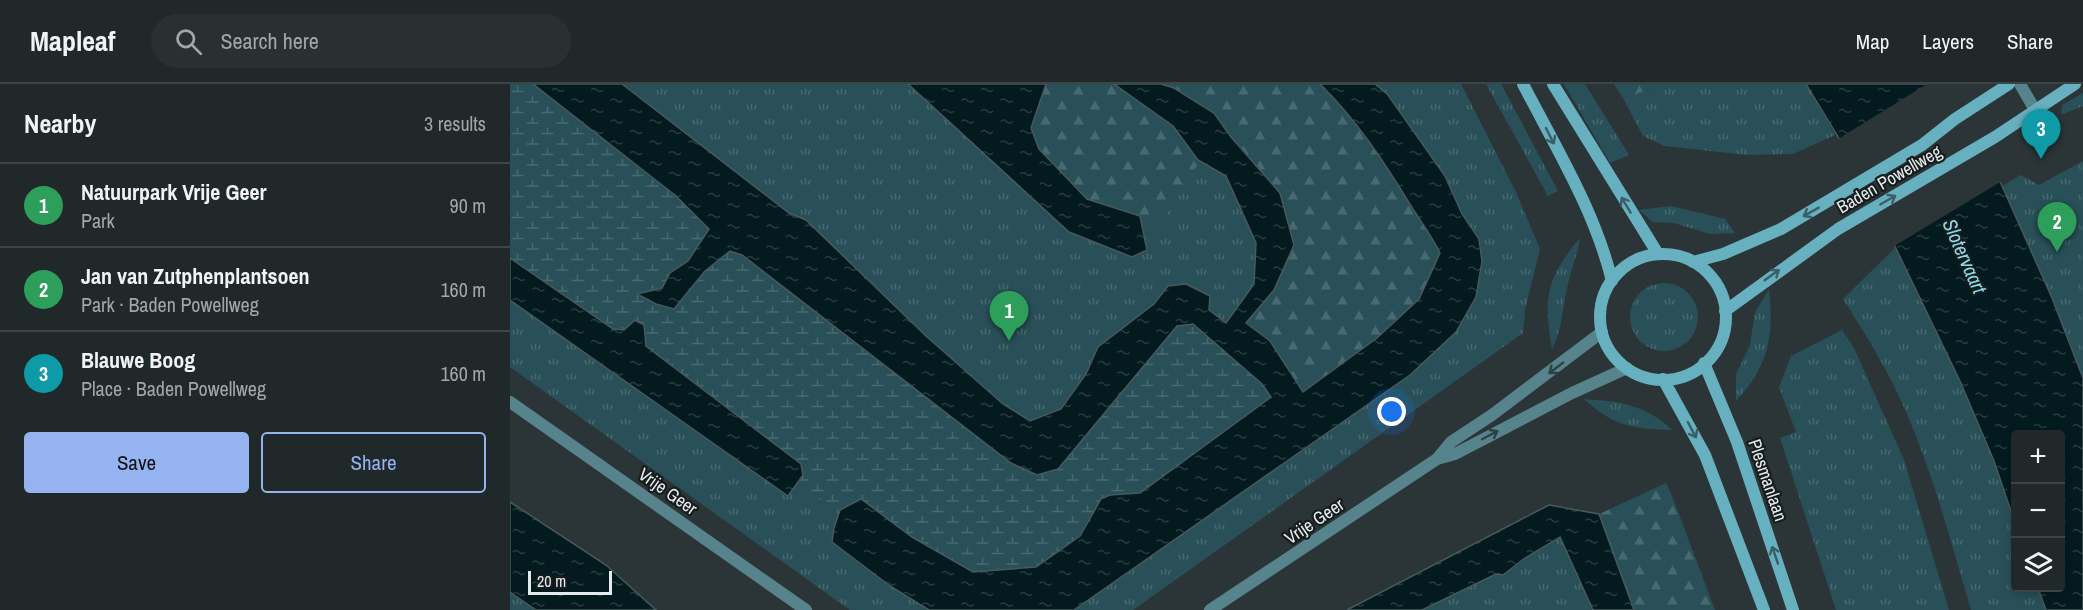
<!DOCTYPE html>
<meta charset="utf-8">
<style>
body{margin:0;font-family:"Archivo Narrow",sans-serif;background:#283031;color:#f1f3f6}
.controls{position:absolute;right:18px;bottom:18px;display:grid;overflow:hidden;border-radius:6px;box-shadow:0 3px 9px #0003}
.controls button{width:54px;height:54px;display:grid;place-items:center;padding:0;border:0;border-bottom:2px solid #3d4446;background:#202829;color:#f1f3f6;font:30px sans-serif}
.scale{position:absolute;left:18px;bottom:15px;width:84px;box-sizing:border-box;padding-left:6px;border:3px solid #e5ebed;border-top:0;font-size:16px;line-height:21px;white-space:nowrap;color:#e5ebed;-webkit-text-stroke:4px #171c1d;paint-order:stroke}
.you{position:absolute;left:882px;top:328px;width:21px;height:21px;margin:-15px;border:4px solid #fff;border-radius:50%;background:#1a73e8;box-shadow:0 0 0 9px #1a73e833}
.badge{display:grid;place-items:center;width:39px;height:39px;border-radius:50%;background:#95b2f1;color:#fff;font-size:20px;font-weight:700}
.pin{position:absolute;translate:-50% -50px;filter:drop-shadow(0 2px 3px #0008)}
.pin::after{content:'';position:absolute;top:32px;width:21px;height:18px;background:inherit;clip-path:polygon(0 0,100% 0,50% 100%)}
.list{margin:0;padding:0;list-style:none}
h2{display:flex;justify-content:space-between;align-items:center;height:78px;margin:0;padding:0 24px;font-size:26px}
h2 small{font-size:20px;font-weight:400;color:#a2a6a8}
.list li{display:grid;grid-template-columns:39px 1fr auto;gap:18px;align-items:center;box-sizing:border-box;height:84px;padding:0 24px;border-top:2px solid #3d4446}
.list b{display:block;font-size:22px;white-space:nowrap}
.list p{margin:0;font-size:20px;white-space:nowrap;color:#a2a6a8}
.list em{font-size:20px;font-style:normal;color:#a2a6a8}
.actions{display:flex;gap:12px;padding:18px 24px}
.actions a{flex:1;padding:14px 0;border:2px solid #95b2f1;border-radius:6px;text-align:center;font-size:21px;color:#95b2f1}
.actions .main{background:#95b2f1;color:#111}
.icon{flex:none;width:33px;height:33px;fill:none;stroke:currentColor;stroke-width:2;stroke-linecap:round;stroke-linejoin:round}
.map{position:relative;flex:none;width:1573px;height:526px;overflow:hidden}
header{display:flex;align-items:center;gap:36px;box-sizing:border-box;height:84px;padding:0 30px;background:#202829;border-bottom:2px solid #3d4446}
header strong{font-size:28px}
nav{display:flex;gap:33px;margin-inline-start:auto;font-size:21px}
.search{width:420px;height:54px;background:#283031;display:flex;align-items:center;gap:15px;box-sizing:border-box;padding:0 21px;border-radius:33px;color:#a2a6a8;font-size:22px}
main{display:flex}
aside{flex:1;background:#202829}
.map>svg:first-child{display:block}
.grass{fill:url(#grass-tufts)}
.forest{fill:url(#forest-firs)}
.wetland{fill:url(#wetland-marsh)}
.water{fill:url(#water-ripples);stroke:#47595d;stroke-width:1.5}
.pier{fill:#2b3537}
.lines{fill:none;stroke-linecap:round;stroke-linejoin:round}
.street{stroke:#57838d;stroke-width:12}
.secondary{stroke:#67b0bf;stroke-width:12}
.oneway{stroke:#3b5f66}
.oneway2{stroke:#2d4044}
.labels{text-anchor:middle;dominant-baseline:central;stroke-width:4.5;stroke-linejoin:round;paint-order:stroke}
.street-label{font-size:18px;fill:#e5ebed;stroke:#171c1d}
.water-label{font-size:20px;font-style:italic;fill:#8bdbec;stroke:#171c1d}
</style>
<header>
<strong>Mapleaf</strong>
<div class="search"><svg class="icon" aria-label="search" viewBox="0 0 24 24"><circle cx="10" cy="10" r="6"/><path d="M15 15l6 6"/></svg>Search here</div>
<nav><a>Map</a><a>Layers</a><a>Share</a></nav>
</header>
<main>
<aside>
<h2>Nearby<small>3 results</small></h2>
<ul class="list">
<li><span class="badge" style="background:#2e9e5b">1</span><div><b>Natuurpark Vrije Geer</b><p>Park</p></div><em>90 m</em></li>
<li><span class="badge" style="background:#2e9e5b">2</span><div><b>Jan van Zutphenplantsoen</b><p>Park · Baden Powellweg</p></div><em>160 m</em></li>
<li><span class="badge" style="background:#0f9aa8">3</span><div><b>Blauwe Boog</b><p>Place · Baden Powellweg</p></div><em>160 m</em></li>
</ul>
<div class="actions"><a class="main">Save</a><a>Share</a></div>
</aside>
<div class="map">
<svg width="1573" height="526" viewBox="0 0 1573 526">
<defs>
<pattern id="grass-tufts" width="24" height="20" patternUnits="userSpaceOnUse" patternTransform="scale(1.5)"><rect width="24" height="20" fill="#295058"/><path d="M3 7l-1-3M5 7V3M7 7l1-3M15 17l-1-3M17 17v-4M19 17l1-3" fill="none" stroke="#486970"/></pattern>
<pattern id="forest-firs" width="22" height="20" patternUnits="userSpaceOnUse" patternTransform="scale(1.5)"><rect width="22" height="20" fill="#295058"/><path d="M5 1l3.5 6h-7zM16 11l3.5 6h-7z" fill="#486970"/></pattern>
<pattern id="wetland-marsh" width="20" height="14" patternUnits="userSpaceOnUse" patternTransform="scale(1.5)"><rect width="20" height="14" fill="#295058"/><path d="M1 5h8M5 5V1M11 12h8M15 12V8" fill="none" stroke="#486970"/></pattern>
<pattern id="water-ripples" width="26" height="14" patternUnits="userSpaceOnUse" patternTransform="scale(1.5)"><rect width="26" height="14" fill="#031b1f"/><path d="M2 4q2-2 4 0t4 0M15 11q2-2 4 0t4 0" fill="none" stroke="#283c40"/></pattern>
</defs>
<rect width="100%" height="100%" fill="#2b3537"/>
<path class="grass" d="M 0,0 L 951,0 L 1006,108 L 1030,165 L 1015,226 L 1013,249 L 623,526 L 340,526 L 0,283 Z
M 976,0 L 991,0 L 1048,107 L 1038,112 Z
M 1054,0 L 1075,0 L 1119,71 L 1100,79 Z
M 1158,0 L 1296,0 L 1325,51 L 1283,70 L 1238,71 L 1154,62 L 1133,52 L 1113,14 Z
M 1573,9 L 1573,22 L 1551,31 L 1552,21 Z
M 1573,77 L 1573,294 L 1542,214 L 1492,102 L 1511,91 L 1529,101 Z
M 1161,122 L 1215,135 L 1225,149 L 1200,150 L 1164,139 L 1143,138 L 1129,126 Z
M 1070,154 C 1068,171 1061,184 1058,200 C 1052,223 1053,244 1042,265 C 1033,213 1036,195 1070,154 Z
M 1385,164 L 1450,297 L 1484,377 L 1505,439 L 1506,504 L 1528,504 L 1536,526 L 1461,526 C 1442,461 1424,393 1397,330 C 1380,290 1357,252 1333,215 Z
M1120 233a34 34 0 1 1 68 0a34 34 0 1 1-68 0Z
M 1259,205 C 1264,251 1259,282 1226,317 L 1226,290 L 1240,261 L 1245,228 Z
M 1332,246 L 1344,264 L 1394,376 L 1439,526 L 1326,526 L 1270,354 L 1286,348 L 1269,303 L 1281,272 Z
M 1074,315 C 1108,317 1137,321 1162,346 C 1123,345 1103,342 1074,315 Z
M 1050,453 L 1083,526 L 908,526 L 987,490 L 993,491 L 1040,457 Z
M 0,508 L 26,526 L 0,526 Z"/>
<path class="forest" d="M 536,0 L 604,0 L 663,42 L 689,78 L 663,122 L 635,157 L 630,132 L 577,115 L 529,65 L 521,44 Z
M 651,0 L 810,0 C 850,38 907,119 930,169 L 909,215 L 867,254 L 793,308 L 760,257 L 736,239 L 764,206 C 755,171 726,46 703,28 C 693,20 664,4 651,0 Z
M 1104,0 L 1158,0 L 1113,14 Z
M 1156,399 L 1162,412 L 1205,526 L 1124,526 L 1089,430 Z"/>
<path class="wetland" d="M 0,0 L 23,0 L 166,112 L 200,145 L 178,177 L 160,189 L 152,204 L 133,207 L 146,220 L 164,225 L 195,187 L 220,166 L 232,171 L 501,379 L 527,391 L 548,385 L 667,242 L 683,240 L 752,300 L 761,314 L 630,409 L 600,411 L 591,415 L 570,452 L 527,483 L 463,488 L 402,453 L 351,416 L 330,426 L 286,400 L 293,391 L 291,379 L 136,262 L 134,245 L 122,237 L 114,246 L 103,245 L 0,174 Z"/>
<path class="water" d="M 23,0 L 112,0 L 279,129 L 296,136 L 416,252 L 493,320 L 520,337 L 551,325 L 576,290 L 588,263 L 644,220 L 658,202 L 676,200 L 700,212 L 699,226 L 716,239 L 744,200 L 746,159 L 716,92 L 688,76 L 663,42 L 604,0 L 651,0 L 664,4 L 704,29 L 721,53 L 770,109 L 784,161 L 764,206 L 736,239 L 760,257 L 793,308 L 867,254 L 909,215 L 930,169 C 922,152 911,138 901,122 C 875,79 846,35 810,0 L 865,0 L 878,11 L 935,92 L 952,130 L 969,155 L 972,177 L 966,213 L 946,248 L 900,291 L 564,526 L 419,526 L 380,502 L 322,458 L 324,444 L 330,426 L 351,415 L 402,453 L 463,488 L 526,483 L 570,452 L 591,415 L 600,411 L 630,409 L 761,313 L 752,300 L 683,240 L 667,242 L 548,385 L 527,391 L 501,379 L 232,171 L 220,167 L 195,187 L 164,225 L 146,220 L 127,210 L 152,204 L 160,189 L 178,177 L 199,145 L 166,112 Z
M 398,0 L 536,0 L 521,44 L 529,65 L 577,115 L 630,132 L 637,166 L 622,173 L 559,148 Z
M 1296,0 L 1440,0 L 1492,102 L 1542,214 L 1573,294 L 1573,526 L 1536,526 L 1528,504 L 1550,504 L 1550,350 L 1506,350 L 1505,439 L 1484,377 L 1450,297 L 1408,210 L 1347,84 Z
M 0,174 L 103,245 L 114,246 L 125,236 L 134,241 L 136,262 L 291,380 L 293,391 L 278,412 L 0,216 Z
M 0,418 L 96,481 L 146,526 L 26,526 L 0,508 Z
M 1039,421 L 1089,430 L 1124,526 L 1083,526 L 1050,453 L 1015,474 L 993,491 L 986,490 L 912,526 L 837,526 Z"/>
<path class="pier" d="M 1417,0 L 1443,0 L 1492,97 L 1381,164 L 1344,86 L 1325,57 Z"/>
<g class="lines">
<path class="street" d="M 1510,0 L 1525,26
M 0,318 L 296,526
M 927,375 L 945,370 L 1062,309 L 1117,284
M 700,526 L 927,375 L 941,358 L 982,331 L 1092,248"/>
<path class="secondary" d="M 1013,0 C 1046,64 1085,127 1102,197
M 1043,0 L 1148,170
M1090 233a63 63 0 1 1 126 0a63 63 0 1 1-126 0Z
M 1183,178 L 1213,170 L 1271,145 L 1412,61 L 1445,35 L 1499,0
M 1215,227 L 1328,145 L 1485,53 L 1565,0
M 1194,279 L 1227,358 L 1283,526
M 1153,295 L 1195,371 L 1254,526"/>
</g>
<defs><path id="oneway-shaft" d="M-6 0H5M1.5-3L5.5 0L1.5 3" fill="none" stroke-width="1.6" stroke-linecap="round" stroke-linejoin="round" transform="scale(1.5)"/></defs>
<g class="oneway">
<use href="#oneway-shaft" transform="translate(1040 52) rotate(63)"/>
<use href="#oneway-shaft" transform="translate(1378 116) rotate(-30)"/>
<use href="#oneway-shaft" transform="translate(1116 121) rotate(-121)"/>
<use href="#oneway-shaft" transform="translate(1301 128) rotate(151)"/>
<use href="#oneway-shaft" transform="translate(1262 191) rotate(-36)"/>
<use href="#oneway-shaft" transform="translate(1182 346) rotate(62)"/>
<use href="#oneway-shaft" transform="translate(1265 471) rotate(-109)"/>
</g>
<g class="oneway2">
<use href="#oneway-shaft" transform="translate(1046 284) rotate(143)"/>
<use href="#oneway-shaft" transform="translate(980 351) rotate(-28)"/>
</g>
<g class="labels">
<g class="street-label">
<text transform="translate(1379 95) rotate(-30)">Baden Powellweg</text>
<text transform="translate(1258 396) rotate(71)">Plesmanlaan</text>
<text transform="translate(158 407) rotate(35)">Vrije Geer</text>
<text transform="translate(804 437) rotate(-34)">Vrije Geer</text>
</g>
<g class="water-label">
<text transform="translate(1455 172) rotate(66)">Slotervaart</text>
</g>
</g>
</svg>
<div class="controls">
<button>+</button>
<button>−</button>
<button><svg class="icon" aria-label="layers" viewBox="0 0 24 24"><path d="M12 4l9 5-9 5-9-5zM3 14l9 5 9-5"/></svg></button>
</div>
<div class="scale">20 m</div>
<div class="you"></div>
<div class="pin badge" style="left:499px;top:257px;background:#2e9e5b">1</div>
<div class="pin badge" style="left:1547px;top:168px;background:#2e9e5b">2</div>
<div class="pin badge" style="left:1531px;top:75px;background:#0f9aa8">3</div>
</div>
</main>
